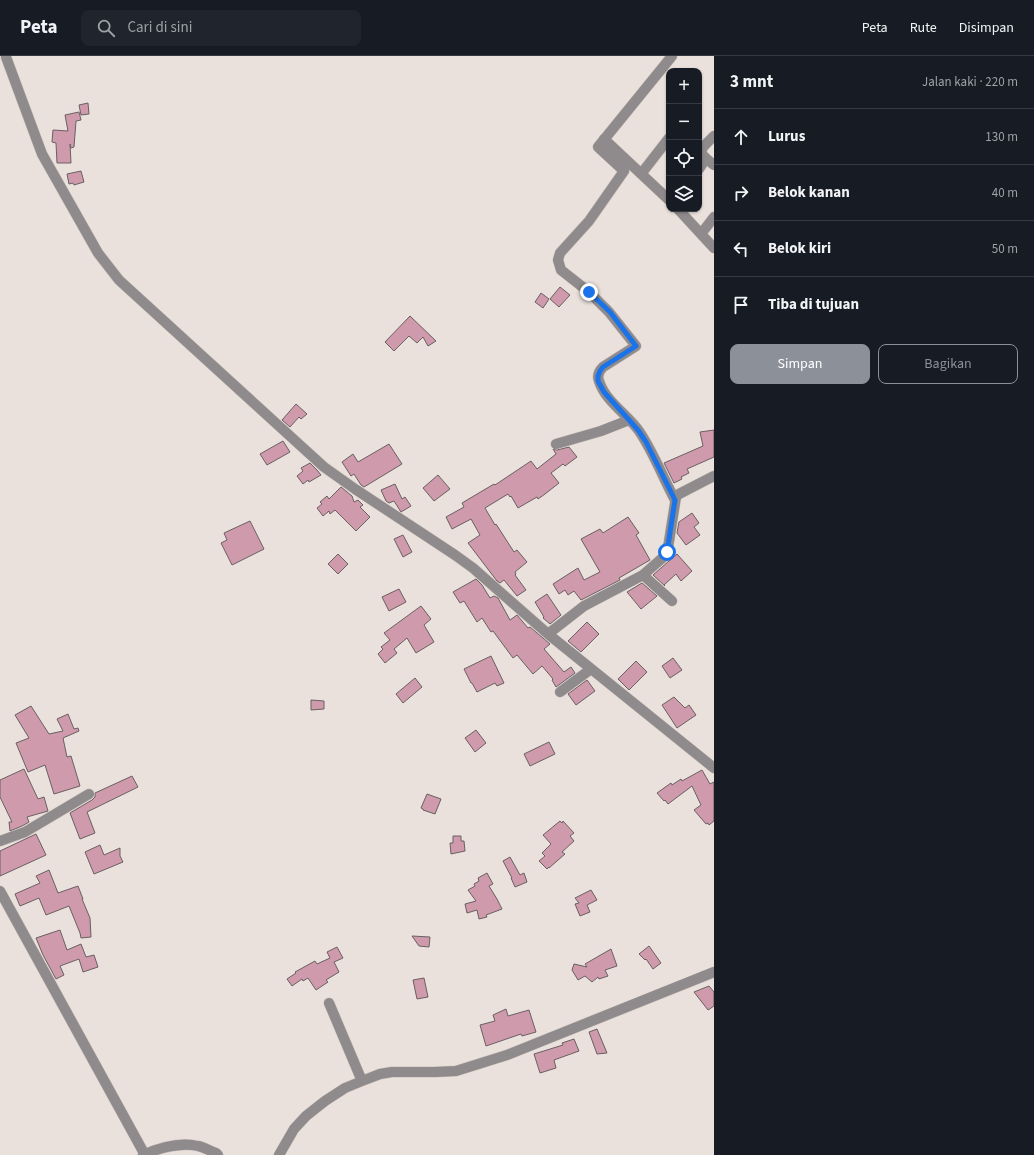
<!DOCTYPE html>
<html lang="id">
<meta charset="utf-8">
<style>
body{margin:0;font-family:"Source Sans 3",sans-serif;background:#20242c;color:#f1f3f6}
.controls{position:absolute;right:12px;top:12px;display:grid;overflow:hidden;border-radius:8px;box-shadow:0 1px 3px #0004}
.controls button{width:36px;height:36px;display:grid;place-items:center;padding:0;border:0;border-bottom:1px solid #363941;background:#171b24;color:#f1f3f6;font:20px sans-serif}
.stop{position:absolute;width:12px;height:12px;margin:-9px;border:3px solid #1a73e8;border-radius:50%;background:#fff}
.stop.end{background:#1a73e8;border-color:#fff;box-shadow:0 1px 4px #0008}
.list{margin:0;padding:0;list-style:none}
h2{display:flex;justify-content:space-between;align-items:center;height:52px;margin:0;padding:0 16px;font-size:17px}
h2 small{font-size:13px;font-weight:400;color:#9ea1a6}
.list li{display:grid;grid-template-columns:26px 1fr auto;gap:12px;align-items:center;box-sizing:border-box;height:56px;padding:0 16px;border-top:1px solid #363941}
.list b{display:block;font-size:15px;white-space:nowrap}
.list em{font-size:13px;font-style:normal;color:#9ea1a6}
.actions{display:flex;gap:8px;padding:12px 16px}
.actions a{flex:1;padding:9px 0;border:1px solid #8c9099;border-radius:8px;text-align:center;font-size:14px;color:#8c9099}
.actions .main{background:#8c9099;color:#fff}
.icon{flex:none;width:22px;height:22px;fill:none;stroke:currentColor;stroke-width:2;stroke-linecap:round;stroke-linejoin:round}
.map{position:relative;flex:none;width:714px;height:1099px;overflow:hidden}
header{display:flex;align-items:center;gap:24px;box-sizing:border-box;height:56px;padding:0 20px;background:#171b24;border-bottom:1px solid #363941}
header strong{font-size:19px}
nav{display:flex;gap:22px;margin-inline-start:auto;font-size:14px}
.search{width:280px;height:36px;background:#20242c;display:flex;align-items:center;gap:10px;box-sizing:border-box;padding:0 14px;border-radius:8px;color:#9ea1a6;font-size:15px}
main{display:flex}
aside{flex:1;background:#171b24}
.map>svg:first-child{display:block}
.building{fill:#cf9aab;stroke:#696063}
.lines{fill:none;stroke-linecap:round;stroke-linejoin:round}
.minor-casing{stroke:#c7bfba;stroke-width:11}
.minor{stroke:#8f8a8b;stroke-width:10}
.route{stroke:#1a73e8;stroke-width:5}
</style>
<header>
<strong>Peta</strong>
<div class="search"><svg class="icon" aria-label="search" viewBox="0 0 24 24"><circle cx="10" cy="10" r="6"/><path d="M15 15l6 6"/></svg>Cari di sini</div>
<nav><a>Peta</a><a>Rute</a><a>Disimpan</a></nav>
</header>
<main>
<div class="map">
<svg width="714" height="1099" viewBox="0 0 714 1099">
<rect width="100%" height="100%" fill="#eae1dc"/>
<path class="building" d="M 88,47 L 89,58 L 81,59 L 79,49 Z
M 79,56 L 81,64 L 76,65 L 74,91 L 71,92 L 70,88 L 71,107 L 57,107 L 56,87 L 52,86 L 53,74 L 68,75 L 65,59 Z
M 81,115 L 84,126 L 74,129 L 73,127 L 69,128 L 67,118 Z
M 560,231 L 570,239 L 559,251 L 550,243 Z
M 541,237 L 549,243 L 543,252 L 535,246 Z
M 410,260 L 436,285 L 428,290 L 423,281 L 417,287 L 409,280 L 394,295 L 385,286 Z
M 296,348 L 307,358 L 301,363 L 299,361 L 290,371 L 282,364 Z
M 714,374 L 714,401 L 687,413 L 689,417 L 681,421 L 682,423 L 674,427 L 664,407 L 703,390 L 700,376 Z
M 283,385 L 290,396 L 267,409 L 260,398 Z
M 389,388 L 402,408 L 364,431 L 361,429 L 354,418 L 351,420 L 342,406 L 353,398 L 358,406 Z
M 569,391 L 577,401 L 565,410 L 563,408 L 551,417 L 559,427 L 545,438 L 538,443 L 537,441 L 518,452 L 511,440 L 510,441 L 508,438 L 485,452 L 495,469 L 496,468 L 514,496 L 517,494 L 527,506 L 515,516 L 516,518 L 515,519 L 526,534 L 517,540 L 504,524 L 500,527 L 497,525 L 468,487 L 480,479 L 471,463 L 452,473 L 446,461 L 464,451 L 462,447 L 494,428 L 495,429 L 531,405 L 537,413 L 556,398 L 553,393 L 557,394 Z
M 310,407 L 317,414 L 321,419 L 309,426 L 308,424 L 303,428 L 297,420 L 303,415 L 301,412 Z
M 438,419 L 450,433 L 434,445 L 423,432 Z
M 395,428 L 402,443 L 405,441 L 411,450 L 401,456 L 394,445 L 389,447 L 386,445 L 381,434 Z
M 341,431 L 352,440 L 354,446 L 358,444 L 363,449 L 360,451 L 370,461 L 356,475 L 335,454 L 330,458 L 329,455 L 323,460 L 317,452 L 322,448 L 320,446 L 327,440 L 329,443 Z
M 692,457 L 699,467 L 694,471 L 700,479 L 686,489 L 677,477 L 679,466 Z
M 628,461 L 639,477 L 636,479 L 650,504 L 619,522 L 620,524 L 581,544 L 574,535 L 568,539 L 565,534 L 559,538 L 553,528 L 578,512 L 584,524 L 600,516 L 581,483 L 600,473 L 603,477 Z
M 250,465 L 264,493 L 232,509 L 221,487 L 227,484 L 224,477 Z
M 403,479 L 412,496 L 403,501 L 394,483 Z
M 338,498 L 348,508 L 338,518 L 328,508 Z
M 677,498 L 692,515 L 681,525 L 676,518 L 664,529 L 665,530 L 653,519 Z
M 476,523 L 482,529 L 490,542 L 494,540 L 498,542 L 510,564 L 517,559 L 528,572 L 530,571 L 550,588 L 544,593 L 564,616 L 571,611 L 575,617 L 556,631 L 552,624 L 553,623 L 542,610 L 533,618 L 517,599 L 513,602 L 493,575 L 491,576 L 482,562 L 477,566 L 464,545 L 460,547 L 453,536 Z
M 642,527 L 657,540 L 641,553 L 627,536 Z
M 399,533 L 406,546 L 389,555 L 382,541 Z
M 547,538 L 561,559 L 550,568 L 543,562 L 544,561 L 535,546 Z
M 421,550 L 431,563 L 424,569 L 434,586 L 416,597 L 407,582 L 394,593 L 397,597 L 385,607 L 378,598 L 383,593 L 381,591 L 390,584 L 384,577 Z
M 587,566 L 599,578 L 581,596 L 568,585 Z
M 491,600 L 504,627 L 497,630 L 495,627 L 477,636 L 472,627 L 471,627 L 464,613 Z
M 673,602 L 682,614 L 670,622 L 662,610 Z
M 636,605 L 647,616 L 629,634 L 618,623 Z
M 415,622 L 422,631 L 403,647 L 396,638 Z
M 587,624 L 595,635 L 576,649 L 568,638 Z
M 674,641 L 685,652 L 689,649 L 696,659 L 677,672 L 662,649 Z
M 311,644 L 324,645 L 324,653 L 311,654 Z
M 31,650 L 49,678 L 63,675 L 57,663 L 68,658 L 74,673 L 78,672 L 79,675 L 63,682 L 67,701 L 71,700 L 80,730 L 54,738 L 45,709 L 28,716 L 16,687 L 29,682 L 15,659 Z
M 476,674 L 486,687 L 475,696 L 465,682 Z
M 549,686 L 555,698 L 530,710 L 524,698 Z
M 24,713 L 38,743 L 44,741 L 48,755 L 27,761 L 29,766 L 22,770 L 10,775 L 9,766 L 12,766 L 0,741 L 0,724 Z
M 702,714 L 710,728 L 714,726 L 714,765 L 709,769 L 708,767 L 706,768 L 694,754 L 701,749 L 692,730 L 668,748 L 665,744 L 664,745 L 657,737 L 671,727 L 672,729 L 681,723 L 682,725 Z
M 132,720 L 138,731 L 87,756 L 95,777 L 80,783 L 70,757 L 92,744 L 95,741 L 95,737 Z
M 427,738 L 441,743 L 435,758 L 423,754 L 423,753 L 421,752 Z
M 560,765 L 562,767 L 563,765 L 574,777 L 570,780 L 574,785 L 562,796 L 565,798 L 549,812 L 549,811 L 547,813 L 539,805 L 545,800 L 542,797 L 551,788 L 543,779 Z
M 36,778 L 46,799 L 0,820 L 0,795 Z
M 453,780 L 461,780 L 461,785 L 464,785 L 465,795 L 451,798 L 450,787 L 453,787 Z
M 100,789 L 104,799 L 120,792 L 120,800 L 123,806 L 94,818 L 85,796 Z
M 510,801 L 520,819 L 524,817 L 527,826 L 515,831 L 511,822 L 512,822 L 503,805 Z
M 49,814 L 58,837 L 78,830 L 83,843 L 82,843 L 90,862 L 91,881 L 81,882 L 80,877 L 69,850 L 46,859 L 39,842 L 20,850 L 15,838 L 40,827 L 36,820 Z
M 487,817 L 493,828 L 489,830 L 497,843 L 502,853 L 486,859 L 487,861 L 479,863 L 477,854 L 467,857 L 465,848 L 476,845 L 468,834 L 475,830 L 474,828 L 479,825 L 478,822 Z
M 591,834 L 597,844 L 587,849 L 590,856 L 580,860 L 575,848 L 579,847 L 575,842 Z
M 60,874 L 67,894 L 81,888 L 86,901 L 94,899 L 98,911 L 83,916 L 79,903 L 60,910 L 64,919 L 56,923 L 43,899 L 36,882 Z
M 412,880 L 430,881 L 429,891 L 419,890 Z
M 649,890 L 661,907 L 653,913 L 646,903 L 645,904 L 639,898 Z
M 337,891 L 343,902 L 334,906 L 339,916 L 326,924 L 328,926 L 316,934 L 308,922 L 303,925 L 302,923 L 292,930 L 287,923 L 296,917 L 295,916 L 315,905 L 317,908 L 330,902 L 327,896 Z
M 611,893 L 617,910 L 605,914 L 608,920 L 599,923 L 598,921 L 592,926 L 585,920 L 578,924 L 572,914 L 574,908 L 587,911 L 585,908 Z
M 424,922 L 428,941 L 417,943 L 413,924 Z
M 709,930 L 714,936 L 714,950 L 708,954 L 694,936 Z
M 506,953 L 508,960 L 529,954 L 536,976 L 522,980 L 521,978 L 486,990 L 480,969 L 495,965 L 493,959 Z
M 597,973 L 607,997 L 597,998 L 589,976 Z
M 574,983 L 579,995 L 554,1004 L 556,1012 L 540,1017 L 534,998 L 563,989 L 562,987 Z"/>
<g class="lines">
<defs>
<path id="minor" d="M 672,0 L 598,91 L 624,115 L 589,165 L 560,197 L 558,204 L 561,214 L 589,236 L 609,256 L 636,290 L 603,311 C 599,315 597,320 599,325 C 605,345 628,359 639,375 C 654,397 663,422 675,444
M 6,1 L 42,98 L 98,197 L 119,224 L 324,411 L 355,433 L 455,499 L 473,512 L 548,578 L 714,712
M 714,80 C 699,95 696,95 714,109
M 604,83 L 669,144
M 699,113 L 703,107
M 641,118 L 669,82
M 678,153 L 714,192
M 701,178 L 714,161
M 556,388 L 601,375 L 629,364
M 643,519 L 667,498 L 676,441 L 679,438 L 714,420
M 548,578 L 584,550 L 643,519 L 672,545
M 560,636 L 591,613
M 0,785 L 25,776 L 89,738
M 0,835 L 145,1099
M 329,947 L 362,1025
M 143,1099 C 159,1092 181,1086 198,1090 C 204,1091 210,1095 216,1097 L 218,1099
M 279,1099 L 294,1073 L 306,1060 L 325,1045 L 345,1032 L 362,1025 L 380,1018 L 392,1016 L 435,1016 L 456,1015 L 507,999 L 714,916"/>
</defs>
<use href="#minor" class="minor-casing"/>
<use href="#minor" class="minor"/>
</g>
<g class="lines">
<path class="route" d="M 589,236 L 610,256 L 636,290 L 603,311 L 600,315 L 598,320 L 598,325 L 604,336 L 638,374 L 646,386 L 675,444 L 667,496"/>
</g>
</svg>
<div class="controls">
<button>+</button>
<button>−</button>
<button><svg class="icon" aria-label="locate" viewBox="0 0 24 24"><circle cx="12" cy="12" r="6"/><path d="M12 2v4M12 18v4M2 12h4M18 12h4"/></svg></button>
<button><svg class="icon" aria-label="layers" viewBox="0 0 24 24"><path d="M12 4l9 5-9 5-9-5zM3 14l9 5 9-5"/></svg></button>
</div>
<div class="stop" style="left:667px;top:496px"></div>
<div class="stop end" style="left:589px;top:236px"></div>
</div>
<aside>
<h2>3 mnt<small>Jalan kaki · 220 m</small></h2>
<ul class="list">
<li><svg class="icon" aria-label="ahead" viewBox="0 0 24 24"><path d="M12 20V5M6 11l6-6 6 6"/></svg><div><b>Lurus</b></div><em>130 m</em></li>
<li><svg class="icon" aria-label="right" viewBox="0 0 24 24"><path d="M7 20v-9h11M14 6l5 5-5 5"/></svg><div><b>Belok kanan</b></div><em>40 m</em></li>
<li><svg class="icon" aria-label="left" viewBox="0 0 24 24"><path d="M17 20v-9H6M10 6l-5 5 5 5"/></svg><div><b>Belok kiri</b></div><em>50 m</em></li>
<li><svg class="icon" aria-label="arrive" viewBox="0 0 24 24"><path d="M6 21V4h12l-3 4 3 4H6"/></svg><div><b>Tiba di tujuan</b></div></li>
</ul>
<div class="actions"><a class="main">Simpan</a><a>Bagikan</a></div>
</aside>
</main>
